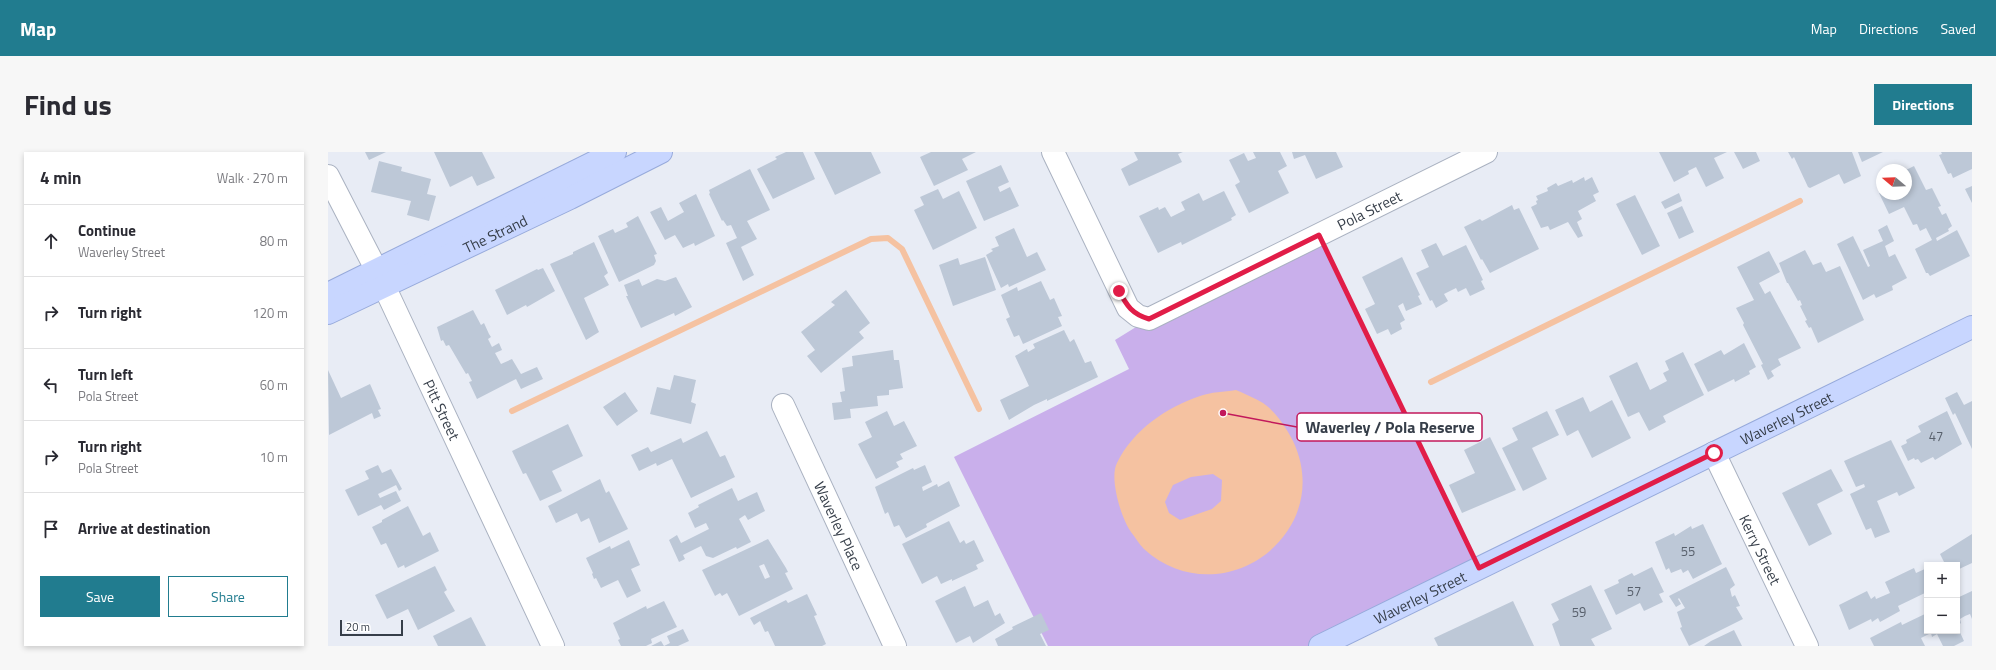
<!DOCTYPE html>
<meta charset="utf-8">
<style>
body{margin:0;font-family:"Titillium Web",sans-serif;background:#f7f7f7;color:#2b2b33}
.controls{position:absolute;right:12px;bottom:12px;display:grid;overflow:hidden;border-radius:0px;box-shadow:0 2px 6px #0003}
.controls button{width:36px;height:36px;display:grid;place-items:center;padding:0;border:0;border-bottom:1px solid #e1e1e2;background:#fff;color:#2b2b33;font:20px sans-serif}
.compass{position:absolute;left:1548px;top:12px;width:36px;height:36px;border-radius:50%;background:#fff;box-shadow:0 2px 6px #0003;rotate:289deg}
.scale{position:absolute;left:12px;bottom:10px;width:63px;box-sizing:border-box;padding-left:4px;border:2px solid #363e49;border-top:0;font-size:11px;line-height:14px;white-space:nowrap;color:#363e49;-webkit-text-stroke:3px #fff;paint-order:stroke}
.stop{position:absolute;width:12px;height:12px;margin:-9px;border:3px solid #e11d48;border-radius:50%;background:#fff}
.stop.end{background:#e11d48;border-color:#fff;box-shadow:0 1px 4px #0008}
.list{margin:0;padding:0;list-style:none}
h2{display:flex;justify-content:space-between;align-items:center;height:52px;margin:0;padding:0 16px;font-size:17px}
h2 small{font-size:13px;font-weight:400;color:#7c7c81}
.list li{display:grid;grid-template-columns:26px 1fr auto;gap:12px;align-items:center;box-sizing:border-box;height:72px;padding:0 16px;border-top:1px solid #e1e1e2}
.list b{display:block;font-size:15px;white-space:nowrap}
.list p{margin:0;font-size:13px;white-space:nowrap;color:#7c7c81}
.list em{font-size:13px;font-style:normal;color:#7c7c81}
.actions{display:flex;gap:8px;padding:12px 16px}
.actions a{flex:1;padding:9px 0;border:1px solid #217c8f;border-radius:0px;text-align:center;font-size:14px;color:#217c8f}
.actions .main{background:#217c8f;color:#fff}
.icon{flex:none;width:22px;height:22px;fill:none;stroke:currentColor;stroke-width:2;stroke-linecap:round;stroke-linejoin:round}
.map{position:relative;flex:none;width:1644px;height:494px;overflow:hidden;border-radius:0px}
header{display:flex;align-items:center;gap:24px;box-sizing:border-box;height:56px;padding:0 20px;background:#217c8f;color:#fff}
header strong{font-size:19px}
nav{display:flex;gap:22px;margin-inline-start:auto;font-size:14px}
.intro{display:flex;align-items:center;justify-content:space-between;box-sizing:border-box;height:96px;padding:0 24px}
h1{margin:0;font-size:28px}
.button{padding:10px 18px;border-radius:0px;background:#217c8f;color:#fff;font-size:14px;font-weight:700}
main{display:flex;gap:24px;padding:0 24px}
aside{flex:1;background:#fff;border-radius:0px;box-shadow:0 2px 6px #0003}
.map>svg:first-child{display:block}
.green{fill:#c9afeb}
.water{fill:#f5c2a1;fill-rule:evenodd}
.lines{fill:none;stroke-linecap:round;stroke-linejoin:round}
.stream{stroke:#f5c2a1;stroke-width:6}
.building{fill:#bdc8d7;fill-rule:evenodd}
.street-casing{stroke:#aab2c1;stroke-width:24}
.secondary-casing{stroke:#97aadb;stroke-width:24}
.path{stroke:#9aaac4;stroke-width:2.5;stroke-dasharray:2 2;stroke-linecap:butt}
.street{stroke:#fff;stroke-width:22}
.secondary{stroke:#c8d6ff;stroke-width:22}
.route{stroke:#e11d48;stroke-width:5}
.labels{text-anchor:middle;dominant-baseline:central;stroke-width:3;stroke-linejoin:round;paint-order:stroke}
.number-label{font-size:13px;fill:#58606c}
.street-label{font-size:15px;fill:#363e49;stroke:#fff}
.leader{fill:none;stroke:#c2185b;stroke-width:1.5}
.callout-dot{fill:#c2185b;stroke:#fff;stroke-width:1.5}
.callout{fill:#fff;stroke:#c2185b;stroke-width:1.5}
.callout-label{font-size:16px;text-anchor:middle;font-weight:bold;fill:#363e49}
</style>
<header>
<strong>Map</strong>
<nav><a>Map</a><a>Directions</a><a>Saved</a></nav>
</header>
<div class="intro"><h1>Find us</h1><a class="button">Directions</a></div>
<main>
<aside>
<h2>4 min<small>Walk · 270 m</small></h2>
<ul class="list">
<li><svg class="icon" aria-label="ahead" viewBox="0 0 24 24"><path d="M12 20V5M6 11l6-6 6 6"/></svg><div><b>Continue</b><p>Waverley Street</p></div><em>80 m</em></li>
<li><svg class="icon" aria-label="right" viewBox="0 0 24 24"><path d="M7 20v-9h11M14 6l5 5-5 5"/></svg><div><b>Turn right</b></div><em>120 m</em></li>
<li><svg class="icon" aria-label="left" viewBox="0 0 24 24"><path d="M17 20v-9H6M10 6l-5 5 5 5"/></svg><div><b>Turn left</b><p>Pola Street</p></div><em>60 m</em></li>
<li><svg class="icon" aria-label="right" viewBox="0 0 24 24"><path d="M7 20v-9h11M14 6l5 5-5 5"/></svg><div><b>Turn right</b><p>Pola Street</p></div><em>10 m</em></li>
<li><svg class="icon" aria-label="arrive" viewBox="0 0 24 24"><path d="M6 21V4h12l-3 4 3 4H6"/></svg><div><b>Arrive at destination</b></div></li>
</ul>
<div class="actions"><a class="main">Save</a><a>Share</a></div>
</aside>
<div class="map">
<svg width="1644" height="494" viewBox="0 0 1644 494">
<rect width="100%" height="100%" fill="#e8ecf5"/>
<path class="green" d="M 991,83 L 1151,416 L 992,494 L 720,494 L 626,305 L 801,217 L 787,188 L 821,167 Z"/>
<path class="water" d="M 908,238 C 917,242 927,246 935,251 C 948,260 958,275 965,289 C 1009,382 892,466 816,397 C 811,392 807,385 803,380 C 793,366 781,326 789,311 C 805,278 839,255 872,244 C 883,240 896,240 908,238 ZM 885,322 L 894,328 L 893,349 L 884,357 L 852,368 L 841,361 L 837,350 L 845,333 L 863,325 Z"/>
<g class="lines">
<path class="stream" d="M 1103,230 L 1472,49
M 184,259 L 543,87 L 560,86 L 574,97 L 651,257"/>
</g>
<path class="building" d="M 37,0 L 58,0 L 41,8 Z
M 106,0 L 154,0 L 167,26 L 149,34 L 144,24 L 122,35 Z
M 458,0 L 475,0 L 487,27 L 445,47 L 429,17 L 449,7 L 447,5 Z
M 486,0 L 543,0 L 553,21 L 507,43 Z
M 603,0 L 648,0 L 634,7 L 640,18 L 606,34 L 592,5 Z
M 806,0 L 855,0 L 850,2 L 854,10 L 801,34 L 793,17 L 810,8 Z
M 925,0 L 952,0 L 959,14 L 950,19 L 961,41 L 921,61 L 907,33 L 912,30 L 901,8 L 916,1 L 920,9 L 928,6 Z
M 964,0 L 1008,0 L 1015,15 L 988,27 L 977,3 L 966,7 Z
M 1331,0 L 1399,0 L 1386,6 L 1396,26 L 1378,35 L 1368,15 L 1360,19 L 1361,22 L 1346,30 Z
M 1406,0 L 1428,0 L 1432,9 L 1415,17 Z
M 1460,0 L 1524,0 L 1533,24 L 1516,32 L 1511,22 L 1482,36 L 1480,35 L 1466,5 L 1464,7 Z
M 1530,0 L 1555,0 L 1534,10 Z
M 1613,0 L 1644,0 L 1644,17 L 1625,26 L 1623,21 L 1620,22 L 1611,3 L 1614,2 Z
M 51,9 L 74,15 L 73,19 L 103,27 L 99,42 L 108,44 L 101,69 L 79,63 L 83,49 L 43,40 Z
M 673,13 L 681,30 L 670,35 L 672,40 L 682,35 L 691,54 L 656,69 L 638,29 Z
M 1586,14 L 1598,38 L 1604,36 L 1613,54 L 1610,55 L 1614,63 L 1618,61 L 1624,74 L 1620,77 L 1621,79 L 1608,86 L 1609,89 L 1629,78 L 1642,104 L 1602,124 L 1600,121 L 1598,121 L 1587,97 L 1604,88 L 1598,76 L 1592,79 L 1589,72 L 1585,73 L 1576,55 L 1561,62 L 1551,41 L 1578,42 L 1578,18 Z
M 422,17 L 442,58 L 419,69 L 429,87 L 413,95 L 426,123 L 415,129 L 398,91 L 409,86 L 403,73 L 399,74 L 395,68 L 394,69 L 381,42 L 382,41 L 381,38 Z
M 1256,25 L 1257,29 L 1264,25 L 1271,40 L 1265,43 L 1268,49 L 1250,59 L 1254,67 L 1249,70 L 1255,84 L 1250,86 L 1240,70 L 1222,78 L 1220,74 L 1213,76 L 1203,55 L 1209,52 L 1208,49 L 1210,48 L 1208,44 L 1220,39 L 1219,36 L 1228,31 L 1230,34 L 1244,28 L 1245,31 Z
M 1644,34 L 1644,51 L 1637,37 Z
M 610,37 L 615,47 L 631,39 L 649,76 L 605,98 L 586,58 L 596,53 L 592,45 Z
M 896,39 L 908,63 L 903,66 L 904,68 L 854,93 L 853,90 L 830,101 L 811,64 L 830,55 L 831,58 L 837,55 L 843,65 L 857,58 L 853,50 L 871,41 L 875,49 Z
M 1351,41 L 1354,49 L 1337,57 L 1333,50 Z
M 368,42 L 387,84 L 367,94 L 366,91 L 355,96 L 347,83 L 337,88 L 322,60 L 333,55 L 340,69 L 356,60 L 351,51 Z
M 1307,43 L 1332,94 L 1314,103 L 1288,52 Z
M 1184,53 L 1186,58 L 1191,56 L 1211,97 L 1162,121 L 1154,107 L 1153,108 L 1136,75 L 1152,67 L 1154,69 L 1158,67 Z
M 1354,54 L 1366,80 L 1351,87 L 1339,61 Z
M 310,64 L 329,102 L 326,103 L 328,109 L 326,113 L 291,130 L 270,84 L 285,77 L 287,81 L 300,75 L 298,71 Z
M 1559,73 L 1566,89 L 1557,94 L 1561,105 L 1567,102 L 1579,126 L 1564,134 L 1565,138 L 1548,146 L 1546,142 L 1535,148 L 1509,92 L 1525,84 L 1540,115 L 1542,114 L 1535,98 L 1555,89 L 1550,78 Z
M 686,76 L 699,105 L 709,100 L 718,118 L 681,135 L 680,132 L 673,136 L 658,103 L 665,99 L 663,97 L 671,94 L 667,85 Z
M 266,90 L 280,121 L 276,124 L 281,133 L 256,146 L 271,180 L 258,188 L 222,112 L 245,102 L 245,100 Z
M 1108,91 L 1115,104 L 1138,93 L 1155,128 L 1153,129 L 1157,137 L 1142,144 L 1138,136 L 1130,140 L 1128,136 L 1116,142 L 1120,149 L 1108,156 L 1104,148 L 1102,149 L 1088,121 L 1101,115 L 1093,98 Z
M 1477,98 L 1485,113 L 1493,110 L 1498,120 L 1512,114 L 1536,168 L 1490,191 L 1483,175 L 1481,176 L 1477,169 L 1479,168 L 1472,154 L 1474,153 L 1472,148 L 1470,149 L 1460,131 L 1459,131 L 1451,111 Z
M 1441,99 L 1452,120 L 1431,131 L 1437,142 L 1442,139 L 1473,196 L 1450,207 L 1453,213 L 1443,219 L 1446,224 L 1440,228 L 1433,213 L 1435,212 L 1415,173 L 1416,171 L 1408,156 L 1426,148 L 1409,115 Z
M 657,105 L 668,138 L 625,154 L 611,113 L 630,106 L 632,113 Z
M 1074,105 L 1092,143 L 1090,144 L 1094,152 L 1078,159 L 1075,151 L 1070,154 L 1077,168 L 1072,171 L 1074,177 L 1063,183 L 1060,177 L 1049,182 L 1037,157 L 1047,152 L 1034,125 Z
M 215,116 L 227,139 L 199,155 L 198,153 L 179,163 L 167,138 L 209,117 L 210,118 Z
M 348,125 L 364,155 L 347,164 L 346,161 L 313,176 L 298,144 L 300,144 L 296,133 L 311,127 L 314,134 L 329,127 L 337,129 Z
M 713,129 L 722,148 L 726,146 L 734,164 L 730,165 L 734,174 L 695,192 L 691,183 L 686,185 L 678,167 L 682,165 L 673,143 L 689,135 L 690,139 Z
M 518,138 L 542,171 L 531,180 L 536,186 L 493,221 L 479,204 L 487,198 L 473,180 L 507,153 L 503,150 Z
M 145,158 L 153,173 L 156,171 L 161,182 L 163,185 L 160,187 L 164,195 L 171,191 L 174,198 L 167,201 L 173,212 L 184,207 L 193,222 L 209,215 L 215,227 L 193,237 L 188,227 L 149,247 L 141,230 L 144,229 L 140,221 L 138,222 L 121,193 L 118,194 L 115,188 L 113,189 L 109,175 Z
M 736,178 L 742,190 L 746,187 L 757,211 L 763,209 L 770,225 L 719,249 L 719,247 L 706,253 L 681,268 L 672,248 L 701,234 L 687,204 L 699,197 L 700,200 L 707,196 L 705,192 Z
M 1416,191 L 1428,215 L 1421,219 L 1422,222 L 1407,230 L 1406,227 L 1380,240 L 1366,212 L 1393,198 L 1396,203 Z
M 565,198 L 566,208 L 571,208 L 575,236 L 561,238 L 561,243 L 549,244 L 550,254 L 522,257 L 523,266 L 506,268 L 504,251 L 514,250 L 512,240 L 517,239 L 514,216 L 525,214 L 524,204 Z
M 1355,200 L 1376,243 L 1335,264 L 1338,270 L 1321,279 L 1311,260 L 1300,265 L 1281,224 L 1309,210 L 1322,238 L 1339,229 L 1335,221 L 1341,218 L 1337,209 Z
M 0,218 L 13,246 L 42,232 L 53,257 L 50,258 L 53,264 L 46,267 L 44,261 L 1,283 Z
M 346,223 L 368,228 L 363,250 L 368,252 L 363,272 L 322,262 L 329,235 L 342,238 Z
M 297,240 L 310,259 L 289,274 L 275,255 Z
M 1629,240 L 1636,253 L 1644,249 L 1644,297 L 1627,261 L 1625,263 L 1617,246 Z
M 1255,245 L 1262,260 L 1284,248 L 1303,286 L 1264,306 L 1250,278 L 1239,284 L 1227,258 Z
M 559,259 L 566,274 L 576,269 L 589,294 L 572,302 L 575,307 L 568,310 L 571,315 L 548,327 L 530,292 L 544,285 L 537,270 Z
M 1219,259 L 1231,283 L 1204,296 L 1219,327 L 1195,339 L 1174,296 L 1190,288 L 1184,276 Z
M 1619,259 L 1634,292 L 1607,308 L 1605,305 L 1593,311 L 1590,307 L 1587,308 L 1586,306 L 1580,309 L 1573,294 L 1579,291 L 1578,288 L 1593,280 L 1590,274 Z
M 240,272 L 255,304 L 224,319 L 234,339 L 212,349 L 198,321 L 195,322 L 184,299 Z
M 379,279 L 392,305 L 397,303 L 407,325 L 363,346 L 344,307 L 329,314 L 328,311 L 311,319 L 303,303 L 320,295 L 323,300 L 353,286 L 355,291 Z
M 1162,285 L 1188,338 L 1134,361 L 1121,333 L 1147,321 L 1136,298 Z
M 1563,288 L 1587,336 L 1571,344 L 1569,340 L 1549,349 L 1562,380 L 1547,386 L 1543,376 L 1538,378 L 1522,342 L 1537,335 L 1536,332 L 1528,335 L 1516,309 Z
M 50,313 L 54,321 L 63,317 L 74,337 L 71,339 L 68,333 L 50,342 L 52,346 L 68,339 L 73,349 L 56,358 L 53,353 L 30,364 L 17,338 L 41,327 L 37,319 Z
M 597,313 L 604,330 L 594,335 L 595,339 L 609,332 L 610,335 L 621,329 L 632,354 L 598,372 L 599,375 L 578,386 L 571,373 L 566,375 L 560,360 L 557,362 L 547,335 L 585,316 L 586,318 Z
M 1503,317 L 1515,339 L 1489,352 L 1504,382 L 1481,394 L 1454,341 Z
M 272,327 L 278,341 L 281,339 L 300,377 L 271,391 L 261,366 L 253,370 L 249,361 L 228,371 L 220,354 Z
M 404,336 L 410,349 L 429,340 L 437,359 L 420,368 L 417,363 L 411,367 L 423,390 L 409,397 L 408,395 L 385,406 L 378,404 L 373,394 L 355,403 L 357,407 L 351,410 L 341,388 L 349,383 L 353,391 L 381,377 L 378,371 L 367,376 L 360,361 L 371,355 L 370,353 Z
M 80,354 L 95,384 L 102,380 L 111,399 L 77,416 L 76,413 L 70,416 L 58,391 L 53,393 L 44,375 L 54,370 L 54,368 Z
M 621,369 L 632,391 L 636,388 L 638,392 L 646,388 L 656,409 L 648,413 L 650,417 L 624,429 L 624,427 L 613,432 L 609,424 L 594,432 L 574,392 Z
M 1375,372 L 1394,412 L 1365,427 L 1360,418 L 1355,421 L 1353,417 L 1343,421 L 1341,416 L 1338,418 L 1327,390 L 1346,381 L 1347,384 L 1363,374 L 1364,377 Z
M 1644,382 L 1644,411 L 1629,418 L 1629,413 L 1610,413 L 1616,410 L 1612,402 Z
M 440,387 L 458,416 L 460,420 L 457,421 L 465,437 L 411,464 L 399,441 L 394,444 L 392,441 L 387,444 L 374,418 ZM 436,412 L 442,425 L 437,427 L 431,414 Z
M 301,388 L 312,413 L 303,417 L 313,439 L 299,446 L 290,428 L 273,436 L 268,426 L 266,427 L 264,422 L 265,421 L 258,406 L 282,394 L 283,397 Z
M 107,414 L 119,438 L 116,440 L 127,459 L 90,478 L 80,457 L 59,467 L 47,443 Z
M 1324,415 L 1336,440 L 1331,442 L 1335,450 L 1316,459 L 1312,451 L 1288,463 L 1276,438 L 1291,431 L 1290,428 L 1304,421 L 1306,424 Z
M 1398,415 L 1407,433 L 1402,437 L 1404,445 L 1407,443 L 1412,454 L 1408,455 L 1415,467 L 1361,494 L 1352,476 L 1354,475 L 1349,460 L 1357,456 L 1351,446 L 1350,447 L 1353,452 L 1348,455 L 1341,444 Z
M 1586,416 L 1588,421 L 1599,416 L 1599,440 L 1570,454 L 1572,459 L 1552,470 L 1550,466 L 1544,470 L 1543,467 L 1521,478 L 1511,453 L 1539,439 L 1543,447 L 1547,444 L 1548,447 L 1562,441 L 1557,430 Z
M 1263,433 L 1284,477 L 1263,487 L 1267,494 L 1232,494 L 1224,472 L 1231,468 L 1223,452 Z
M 637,434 L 646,455 L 660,448 L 667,464 L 672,461 L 677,471 L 645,491 L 642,484 L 628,491 L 607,449 Z
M 1644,439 L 1644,467 L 1642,462 L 1637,464 L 1632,467 L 1633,471 L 1629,474 L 1636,489 L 1626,494 L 1615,494 L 1609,482 L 1604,485 L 1603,481 L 1593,486 L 1597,494 L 1546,494 L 1542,486 L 1573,470 L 1574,473 L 1599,461 L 1599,479 L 1629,479 L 1629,446 Z
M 479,442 L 489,463 L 486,464 L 498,492 L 494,494 L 447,494 L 440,479 L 437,480 L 432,469 L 426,473 L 422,466 L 458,448 L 460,451 Z
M 336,449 L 349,475 L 323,487 L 324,491 L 318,494 L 293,494 L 290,488 L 292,487 L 285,471 L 318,454 L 319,457 Z
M 1185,449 L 1206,494 L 1110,494 L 1106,486 Z
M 713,461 L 721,478 L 712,482 L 718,494 L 670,494 L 667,487 L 685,477 L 684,475 Z
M 143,465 L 158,494 L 110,494 L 105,484 Z
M 355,477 L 361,489 L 350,494 L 323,494 L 333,489 L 336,494 L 342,491 L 339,484 Z
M 1406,478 L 1414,494 L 1376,494 L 1383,489 Z"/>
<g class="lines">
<defs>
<g id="street">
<path id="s1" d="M 725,0 L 800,156 L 810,164 L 821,167 L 1158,0"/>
<path id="s2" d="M 0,24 L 49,119 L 225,494"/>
<path id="s3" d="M 455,253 L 567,494"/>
<path id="s4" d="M 1386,301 L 1479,494"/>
</g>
<g id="secondary">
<path d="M 0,142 L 287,0"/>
<path id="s5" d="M 0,161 L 242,46 L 333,0"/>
<path id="s6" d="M 992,494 L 1644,175"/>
</g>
</defs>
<use href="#street" class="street-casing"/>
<use href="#secondary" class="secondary-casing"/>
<path class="path" d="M 1001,103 L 1142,397"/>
<use href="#street" class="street"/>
<use href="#secondary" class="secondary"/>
</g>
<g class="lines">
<path class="route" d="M 791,139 C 799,154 804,162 821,167 L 991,83 L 1151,416 L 1386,301"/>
</g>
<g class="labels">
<g class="number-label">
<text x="1608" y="284">47</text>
<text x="1360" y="399">55</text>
<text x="1306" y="439">57</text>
<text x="1251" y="460">59</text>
</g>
<g class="street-label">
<text stroke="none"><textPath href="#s1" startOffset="443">Pola Street</textPath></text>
<text stroke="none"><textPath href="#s5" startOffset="185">The Strand</textPath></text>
<text stroke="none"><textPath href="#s2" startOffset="260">Pitt Street</textPath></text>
<text stroke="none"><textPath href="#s6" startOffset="519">Waverley Street</textPath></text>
<text stroke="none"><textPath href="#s3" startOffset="133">Waverley Place</textPath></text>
<text stroke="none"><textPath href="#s4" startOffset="107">Kerry Street</textPath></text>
<text stroke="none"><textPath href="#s6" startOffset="111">Waverley Street</textPath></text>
</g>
</g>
<path class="leader" d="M895 261L969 275"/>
<circle class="callout-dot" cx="895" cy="261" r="4"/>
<rect class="callout" x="969" y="261" width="185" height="28" rx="4"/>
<g class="callout-label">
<text x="1062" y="281">Waverley / Pola Reserve</text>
</g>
</svg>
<div class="controls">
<button>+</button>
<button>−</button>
</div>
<svg class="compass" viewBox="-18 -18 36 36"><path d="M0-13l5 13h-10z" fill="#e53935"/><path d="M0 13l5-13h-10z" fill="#7c7c81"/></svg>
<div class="scale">20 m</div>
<div class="stop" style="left:1386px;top:301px"></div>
<div class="stop end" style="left:791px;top:139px"></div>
</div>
</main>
